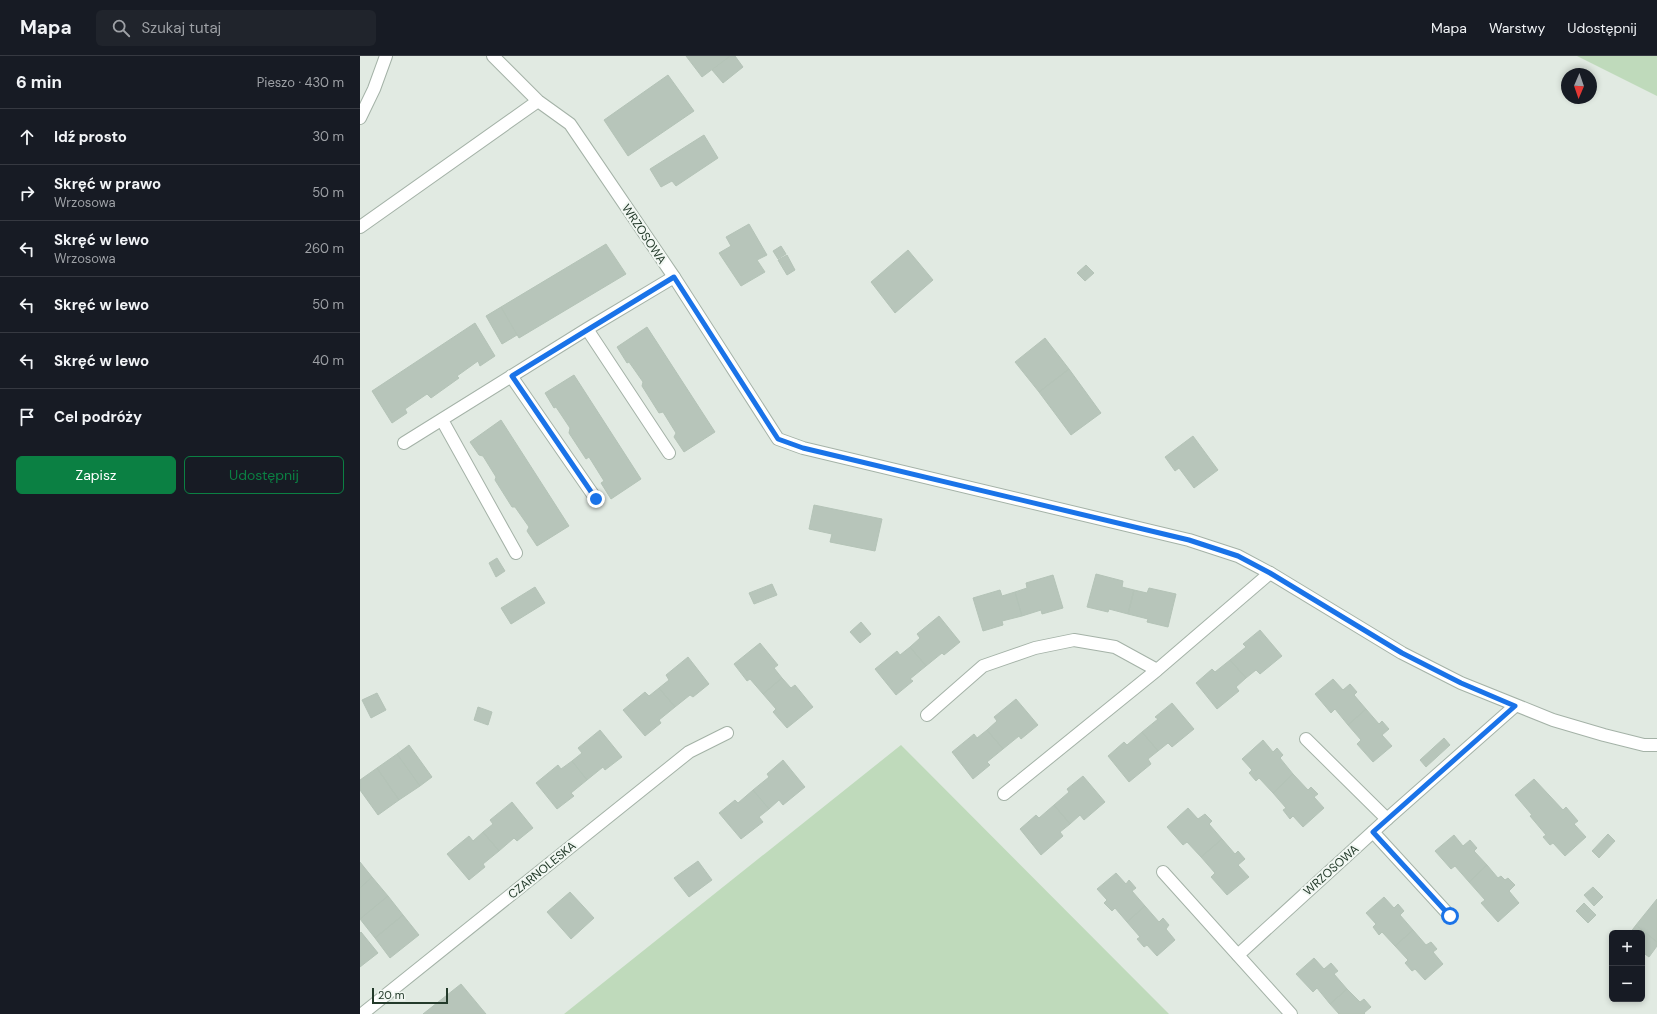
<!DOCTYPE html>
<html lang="pl">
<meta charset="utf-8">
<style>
body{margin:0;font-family:"DM Sans",sans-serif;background:#20242c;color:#f1f3f6}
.controls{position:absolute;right:12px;bottom:12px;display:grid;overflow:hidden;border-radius:6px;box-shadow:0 2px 6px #0003}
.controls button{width:36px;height:36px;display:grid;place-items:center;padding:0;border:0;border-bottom:1px solid #363941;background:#171b24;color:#f1f3f6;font:20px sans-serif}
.compass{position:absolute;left:1201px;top:12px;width:36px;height:36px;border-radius:50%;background:#171b24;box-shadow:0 2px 6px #0003;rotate:182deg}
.scale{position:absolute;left:12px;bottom:10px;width:76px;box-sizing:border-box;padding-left:4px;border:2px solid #233a2a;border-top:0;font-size:11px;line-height:14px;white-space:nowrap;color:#233a2a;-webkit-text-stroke:3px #f1f7f2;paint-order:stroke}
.stop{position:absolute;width:12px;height:12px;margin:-9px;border:3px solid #1a73e8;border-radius:50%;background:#fff}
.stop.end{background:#1a73e8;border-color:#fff;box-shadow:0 1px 4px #0008}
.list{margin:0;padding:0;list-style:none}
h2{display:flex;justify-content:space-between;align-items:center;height:52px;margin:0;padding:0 16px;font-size:17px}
h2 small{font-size:13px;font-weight:400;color:#9ea1a6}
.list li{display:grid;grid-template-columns:26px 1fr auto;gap:12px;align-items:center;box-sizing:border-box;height:56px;padding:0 16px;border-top:1px solid #363941}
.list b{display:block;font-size:15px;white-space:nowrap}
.list p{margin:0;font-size:13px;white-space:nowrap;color:#9ea1a6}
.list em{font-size:13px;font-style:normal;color:#9ea1a6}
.actions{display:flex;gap:8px;padding:12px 16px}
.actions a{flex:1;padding:9px 0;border:1px solid #0b8043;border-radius:6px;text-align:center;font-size:14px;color:#0b8043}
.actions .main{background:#0b8043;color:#fff}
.icon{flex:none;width:22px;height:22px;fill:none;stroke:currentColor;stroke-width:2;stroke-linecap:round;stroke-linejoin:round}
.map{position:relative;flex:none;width:1297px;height:958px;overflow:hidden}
header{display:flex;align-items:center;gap:24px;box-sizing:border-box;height:56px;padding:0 20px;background:#171b24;border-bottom:1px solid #363941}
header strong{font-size:19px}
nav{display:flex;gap:22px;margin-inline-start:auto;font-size:14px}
.search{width:280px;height:36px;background:#20242c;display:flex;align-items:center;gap:10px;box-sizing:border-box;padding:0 14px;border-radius:6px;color:#9ea1a6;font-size:15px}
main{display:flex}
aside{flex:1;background:#171b24}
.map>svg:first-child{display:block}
.green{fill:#bfdabb}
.building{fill:#b7c5ba;stroke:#b4c3b7}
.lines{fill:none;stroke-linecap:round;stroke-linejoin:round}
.service-casing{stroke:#a4b2a7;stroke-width:14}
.minor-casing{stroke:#a4b2a7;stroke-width:14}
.service{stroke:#fff;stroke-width:12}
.minor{stroke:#fff;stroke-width:12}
.route{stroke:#1a73e8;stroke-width:5}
.labels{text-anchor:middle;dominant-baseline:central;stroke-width:4;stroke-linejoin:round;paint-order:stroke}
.street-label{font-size:12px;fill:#233a2a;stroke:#f1f7f2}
</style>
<header>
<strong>Mapa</strong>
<div class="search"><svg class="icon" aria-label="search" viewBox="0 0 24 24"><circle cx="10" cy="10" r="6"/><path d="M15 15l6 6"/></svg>Szukaj tutaj</div>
<nav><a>Mapa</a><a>Warstwy</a><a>Udostępnij</a></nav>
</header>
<main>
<aside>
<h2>6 min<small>Pieszo · 430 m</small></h2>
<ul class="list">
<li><svg class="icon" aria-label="ahead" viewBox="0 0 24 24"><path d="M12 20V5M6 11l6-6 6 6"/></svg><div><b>Idź prosto</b></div><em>30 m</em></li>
<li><svg class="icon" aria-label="right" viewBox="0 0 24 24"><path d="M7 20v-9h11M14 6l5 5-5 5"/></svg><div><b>Skręć w prawo</b><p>Wrzosowa</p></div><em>50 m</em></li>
<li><svg class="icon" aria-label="left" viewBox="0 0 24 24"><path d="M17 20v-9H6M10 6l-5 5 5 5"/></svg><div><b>Skręć w lewo</b><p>Wrzosowa</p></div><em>260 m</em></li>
<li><svg class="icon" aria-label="left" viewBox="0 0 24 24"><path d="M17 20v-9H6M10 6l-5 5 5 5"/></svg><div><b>Skręć w lewo</b></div><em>50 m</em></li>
<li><svg class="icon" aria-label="left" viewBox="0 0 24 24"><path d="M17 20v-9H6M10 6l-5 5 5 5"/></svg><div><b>Skręć w lewo</b></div><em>40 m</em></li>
<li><svg class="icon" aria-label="arrive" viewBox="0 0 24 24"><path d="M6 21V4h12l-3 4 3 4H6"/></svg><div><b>Cel podróży</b></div></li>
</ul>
<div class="actions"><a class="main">Zapisz</a><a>Udostępnij</a></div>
</aside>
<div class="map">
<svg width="1297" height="958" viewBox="0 0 1297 958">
<rect width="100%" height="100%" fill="#e1eae2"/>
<path class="green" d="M 1217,0 L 1297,0 L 1297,40 Z
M 541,689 L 809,958 L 204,958 Z"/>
<path class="building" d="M 326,0 L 370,0 L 342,21 Z
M 370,0 L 375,0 L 383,11 L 363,27 L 352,14 Z
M 308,19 L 334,55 L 268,100 L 244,64 Z
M 344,79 L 358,102 L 316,130 L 312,125 L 301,131 L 290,113 Z
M 389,168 L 407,199 L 397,204 L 405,216 L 381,230 L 359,197 L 371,190 L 366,181 Z
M 246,188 L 266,218 L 159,282 L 141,251 Z
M 421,190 L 426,198 L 418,203 L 413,195 Z
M 548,194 L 573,224 L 535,257 L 511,226 Z
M 427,199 L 435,214 L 427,219 L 418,204 Z
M 726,209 L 734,217 L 725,225 L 717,217 Z
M 141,251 L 157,279 L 142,288 L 126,260 Z
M 115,267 L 135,300 L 120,310 L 118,305 L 97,320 L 99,322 L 71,342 L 67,338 L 45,353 L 47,357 L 32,367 L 12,335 Z
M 287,271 L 355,376 L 324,396 L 314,381 L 316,377 L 303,356 L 299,357 L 282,330 L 283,326 L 269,306 L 267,307 L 257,291 Z
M 685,282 L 709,313 L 679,336 L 655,306 Z
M 709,313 L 741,357 L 711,379 L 679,336 Z
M 214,319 L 281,423 L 251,443 L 241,427 L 244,425 L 229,401 L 226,403 L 209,377 L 210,372 L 196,351 L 194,352 L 185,337 Z
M 141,364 L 209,470 L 177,490 L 167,475 L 169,471 L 155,451 L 152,451 L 135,424 L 136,421 L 123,400 L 119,399 L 110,386 Z
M 833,380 L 858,414 L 834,432 L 819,412 L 815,415 L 805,401 Z
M 454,449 L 522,463 L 515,495 L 470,486 L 472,478 L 449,473 Z
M 137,502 L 145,515 L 136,521 L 129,507 Z
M 736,518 L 763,525 L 762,531 L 774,534 L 768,558 L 749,553 L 748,556 L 727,551 Z
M 693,519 L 703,552 L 682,558 L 681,554 L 662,560 L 655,536 L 667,532 L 666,527 Z
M 412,528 L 417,539 L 394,548 L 389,537 Z
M 175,531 L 185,547 L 151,568 L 141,552 Z
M 789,532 L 816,538 L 808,571 L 787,566 L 788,563 L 768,558 L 774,534 L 787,537 Z
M 640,534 L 642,540 L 655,536 L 662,560 L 642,565 L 643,569 L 623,575 L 613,542 Z
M 579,560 L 600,586 L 584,599 L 582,597 L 566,610 L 550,591 L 560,582 L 557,578 Z
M 501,566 L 511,578 L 500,587 L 490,576 Z
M 900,574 L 922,600 L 900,618 L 896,614 L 886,622 L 870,604 L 886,591 L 883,588 Z
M 400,587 L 418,609 L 414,612 L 422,622 L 403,638 L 390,623 L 387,625 L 374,608 Z
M 550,591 L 566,610 L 550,623 L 553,625 L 536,639 L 515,613 L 537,595 L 540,599 Z
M 328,601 L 349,628 L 333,641 L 330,639 L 315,651 L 299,632 L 309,624 L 306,619 Z
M 870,604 L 886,622 L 876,631 L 879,635 L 857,653 L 836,627 L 852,613 L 855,616 Z
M 422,622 L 431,632 L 435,629 L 453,651 L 427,672 L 413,656 L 416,653 L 403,638 Z
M 973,623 L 983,634 L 990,628 L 997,636 L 994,639 L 1006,653 L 988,669 L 975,653 L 971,657 L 955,638 Z
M 299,632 L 315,651 L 299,664 L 301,667 L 285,680 L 263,654 L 285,636 L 289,640 Z
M 17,637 L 26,654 L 11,662 L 2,644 Z
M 656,643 L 678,669 L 661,683 L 659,680 L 643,693 L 627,674 L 637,665 L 634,661 Z
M 812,647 L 834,673 L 812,691 L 808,687 L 798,695 L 782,676 L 798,663 L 795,661 Z
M 118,651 L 132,656 L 128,669 L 114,664 Z
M 1006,653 L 1019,668 L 1022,665 L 1029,673 L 1022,679 L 1032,690 L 1013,706 L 997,688 L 1001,684 L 988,669 Z
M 240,674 L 262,701 L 245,714 L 243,711 L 227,724 L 212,705 L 222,697 L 218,692 Z
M 627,674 L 643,693 L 627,706 L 630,709 L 613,723 L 592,696 L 614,678 L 617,682 Z
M 782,676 L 798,695 L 788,703 L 791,708 L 769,726 L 748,700 L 764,686 L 767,689 Z
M 1084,682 L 1090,689 L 1066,711 L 1060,704 Z
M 903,684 L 913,696 L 917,692 L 923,699 L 920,702 L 933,718 L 913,737 L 899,722 L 896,725 L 889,717 L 892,714 L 882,703 Z
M 49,689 L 72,721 L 60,730 L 37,698 Z
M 37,698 L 60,730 L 39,744 L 17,712 Z
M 423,704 L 445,731 L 423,749 L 419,744 L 409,753 L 393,734 L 409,721 L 407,718 Z
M 212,705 L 227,724 L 211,737 L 214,740 L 197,753 L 176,727 L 198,709 L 201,713 Z
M 17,712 L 39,744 L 18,759 L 0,734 L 0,724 Z
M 933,718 L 948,734 L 951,731 L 958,738 L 954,741 L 964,752 L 943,771 L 933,760 L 930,763 L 923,754 L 926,752 L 913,737 Z
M 723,720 L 745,746 L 724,764 L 720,759 L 710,768 L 694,749 L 709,736 L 707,733 Z
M 1174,723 L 1203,754 L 1206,751 L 1218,765 L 1214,768 L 1226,781 L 1205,800 L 1193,787 L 1190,789 L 1183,781 L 1186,779 L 1170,760 L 1172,759 L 1155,739 Z
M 393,734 L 409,753 L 399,761 L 403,766 L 381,783 L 359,757 L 375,744 L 378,747 Z
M 152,746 L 173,772 L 157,785 L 154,782 L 139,795 L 123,776 L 133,768 L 130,764 Z
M 694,749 L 710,768 L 700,776 L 703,780 L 681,799 L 660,773 L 676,759 L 679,762 Z
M 828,752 L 838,763 L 845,758 L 852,765 L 849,768 L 862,783 L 841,801 L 827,786 L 823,789 L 807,771 Z
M 123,776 L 139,795 L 123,808 L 125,811 L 109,824 L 87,798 L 109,780 L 113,785 Z
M 1248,778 L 1255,785 L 1239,802 L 1232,795 Z
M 1094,779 L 1103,790 L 1110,784 L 1117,792 L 1114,795 L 1127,809 L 1109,826 L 1095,810 L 1091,813 L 1075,795 Z
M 862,783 L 875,798 L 878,795 L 885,803 L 878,809 L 889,821 L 867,839 L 851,821 L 855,817 L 841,801 Z
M 338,805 L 352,824 L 329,841 L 314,822 Z
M 0,806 L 12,821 L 0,832 Z
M 1127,809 L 1138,822 L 1141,820 L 1145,824 L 1148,822 L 1155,829 L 1149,835 L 1159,847 L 1138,866 L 1121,847 L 1125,844 L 1109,826 Z
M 756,817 L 766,828 L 769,824 L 776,832 L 772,835 L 785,850 L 767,866 L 755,852 L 752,855 L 744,847 L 747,844 L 737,833 Z
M 12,821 L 28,840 L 0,863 L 0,832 Z
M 1233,831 L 1243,841 L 1234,850 L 1224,839 Z
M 210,836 L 234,862 L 211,883 L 187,856 Z
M 28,840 L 43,859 L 15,882 L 0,863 Z
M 1024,841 L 1034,852 L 1038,848 L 1044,855 L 1040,859 L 1053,874 L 1035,890 L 1022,876 L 1019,879 L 1013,871 L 1016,868 L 1006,857 Z
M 1297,843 L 1297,886 L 1276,869 Z
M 1224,847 L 1236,859 L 1228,867 L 1216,855 Z
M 785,850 L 799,866 L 803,862 L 809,869 L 806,873 L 815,884 L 797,900 L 787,889 L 784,891 L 777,883 L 780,881 L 767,866 Z
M 43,859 L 59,879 L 30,902 L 15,882 Z
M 1276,869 L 1297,886 L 1297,890 L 1289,901 L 1282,896 L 1282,877 L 1270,877 Z
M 1053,874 L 1066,889 L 1071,886 L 1077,893 L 1073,896 L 1083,908 L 1065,924 L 1055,913 L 1052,915 L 1045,907 L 1048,904 L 1035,890 Z
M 1,876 L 18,897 L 0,911 L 0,877 Z
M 954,902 L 964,913 L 971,907 L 978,915 L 974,918 L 987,933 L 970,948 L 957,932 L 953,936 L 936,918 Z
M 101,928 L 126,958 L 63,958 Z
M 987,933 L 1000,946 L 1004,943 L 1011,951 L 1004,957 L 1005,958 L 979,958 L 970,948 Z"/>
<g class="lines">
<defs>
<path id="service" d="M 227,273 L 309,397
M 151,320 L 236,443
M 82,364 L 156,497
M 44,387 L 227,273 L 314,221
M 567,659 L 623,610 L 675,592 L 714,584 L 755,591 L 797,614
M 946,683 L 1027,763
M 644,738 L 797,614 L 910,517
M 1013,776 L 1090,860
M 803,816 L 931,958"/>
<path id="minor" d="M 133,0 L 178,45 L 210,68 L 314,221 L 418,383 L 443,392 L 829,484 L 878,500 L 910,517 L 1042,597 L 1101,627 L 1193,664 L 1244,679 L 1284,689 L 1297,689
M 0,62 L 14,33 L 26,0
M 0,171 L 178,45
M 878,899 L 1027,763 L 1155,650
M 2,958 L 329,696 L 367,677"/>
</defs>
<use href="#service" class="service-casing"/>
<use href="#minor" class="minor-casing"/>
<use href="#service" class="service"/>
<use href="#minor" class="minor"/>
</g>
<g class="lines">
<path class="route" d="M 236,443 L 152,320 L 314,221 L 418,383 L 443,392 L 829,484 L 878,500 L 910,517 L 1042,597 L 1101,627 L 1155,650 L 1013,776 L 1090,860"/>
</g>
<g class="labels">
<g class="street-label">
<text transform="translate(284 178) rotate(56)">WRZOSOWA</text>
<text transform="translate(182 814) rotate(-39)">CZARNOLESKA</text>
<text transform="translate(971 814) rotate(-42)">WRZOSOWA</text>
</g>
</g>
</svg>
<div class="controls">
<button>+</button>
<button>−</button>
</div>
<svg class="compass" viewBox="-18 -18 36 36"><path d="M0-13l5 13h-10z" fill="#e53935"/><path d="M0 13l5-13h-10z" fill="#9ea1a6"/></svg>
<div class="scale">20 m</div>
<div class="stop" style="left:1090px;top:860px"></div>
<div class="stop end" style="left:236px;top:443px"></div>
</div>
</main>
